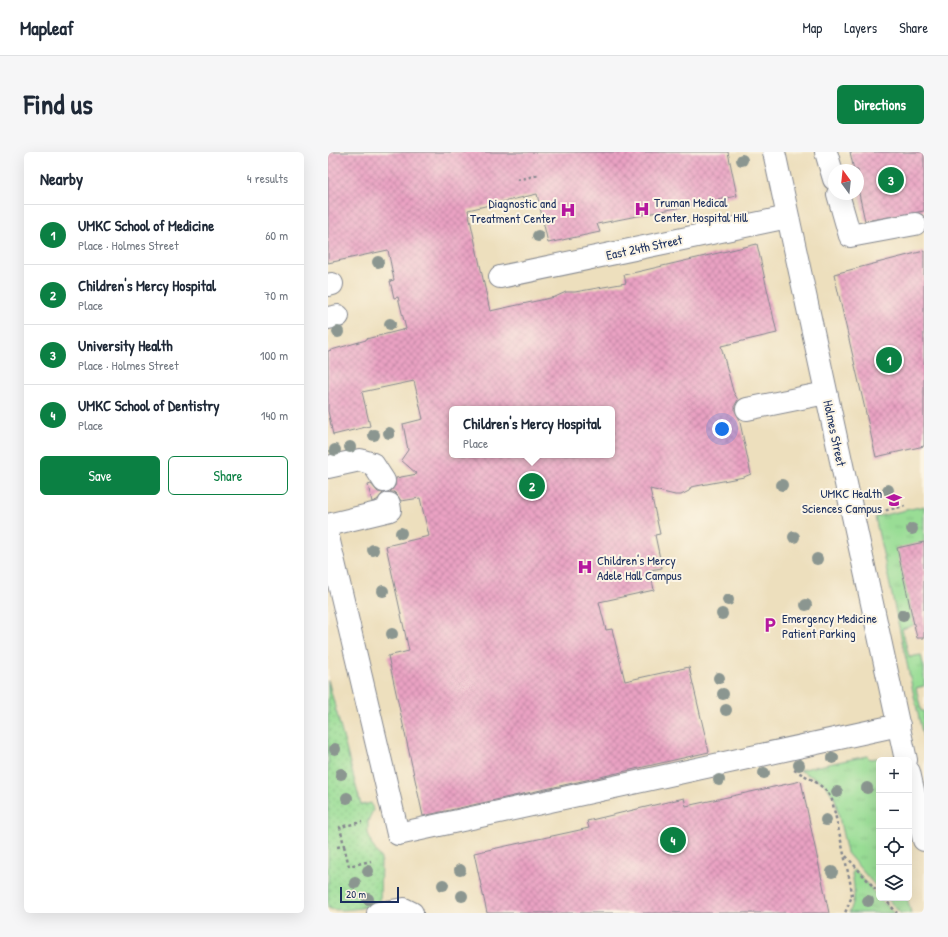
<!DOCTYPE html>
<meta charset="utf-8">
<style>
body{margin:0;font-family:"Patrick Hand",sans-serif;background:#f6f6f7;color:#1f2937}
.controls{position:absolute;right:12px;bottom:12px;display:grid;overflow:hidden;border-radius:6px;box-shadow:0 4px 16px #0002}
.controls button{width:36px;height:36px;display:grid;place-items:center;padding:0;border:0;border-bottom:1px solid #e0e1e3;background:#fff;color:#1f2937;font:20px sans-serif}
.compass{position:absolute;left:500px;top:12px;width:36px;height:36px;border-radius:50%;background:#fff;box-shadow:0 4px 16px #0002;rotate:345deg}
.scale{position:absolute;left:12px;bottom:10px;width:59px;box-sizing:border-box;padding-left:4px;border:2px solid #1b2f5e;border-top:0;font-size:11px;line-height:14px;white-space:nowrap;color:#1b2f5e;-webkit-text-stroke:3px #fcf5e5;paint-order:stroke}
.you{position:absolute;left:394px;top:277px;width:14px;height:14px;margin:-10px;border:3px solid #fff;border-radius:50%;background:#1a73e8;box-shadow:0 0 0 6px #1a73e833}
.badge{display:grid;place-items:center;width:26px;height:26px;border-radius:50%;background:#0b8043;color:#fff;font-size:13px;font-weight:700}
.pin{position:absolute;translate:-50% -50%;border:2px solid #fff;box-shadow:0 1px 4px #0006}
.popup{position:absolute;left:121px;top:254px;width:166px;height:52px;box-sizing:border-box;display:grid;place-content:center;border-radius:6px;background:#fff;filter:drop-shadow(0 1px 3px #0005);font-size:13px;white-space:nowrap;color:#747a83}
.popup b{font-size:15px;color:#1f2937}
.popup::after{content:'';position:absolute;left:50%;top:100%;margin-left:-8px;border:8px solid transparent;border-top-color:#fff}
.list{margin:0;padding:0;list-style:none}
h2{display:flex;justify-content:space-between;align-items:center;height:52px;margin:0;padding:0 16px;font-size:17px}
h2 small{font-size:13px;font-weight:400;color:#747a83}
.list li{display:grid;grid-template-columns:26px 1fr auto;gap:12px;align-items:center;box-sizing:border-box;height:60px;padding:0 16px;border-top:1px solid #e0e1e3}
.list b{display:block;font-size:15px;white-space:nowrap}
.list p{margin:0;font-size:13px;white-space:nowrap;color:#747a83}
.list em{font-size:13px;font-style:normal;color:#747a83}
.actions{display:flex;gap:8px;padding:12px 16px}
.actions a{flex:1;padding:9px 0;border:1px solid #0b8043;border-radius:6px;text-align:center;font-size:14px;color:#0b8043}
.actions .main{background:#0b8043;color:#fff}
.icon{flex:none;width:22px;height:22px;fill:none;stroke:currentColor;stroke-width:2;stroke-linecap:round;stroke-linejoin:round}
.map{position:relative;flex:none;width:596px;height:761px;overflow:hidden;border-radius:6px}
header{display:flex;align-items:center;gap:24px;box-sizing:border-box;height:56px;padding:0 20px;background:#fff;border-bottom:1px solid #e0e1e3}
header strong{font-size:19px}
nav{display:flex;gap:22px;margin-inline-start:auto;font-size:14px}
.intro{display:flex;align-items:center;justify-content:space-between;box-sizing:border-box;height:96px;padding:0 24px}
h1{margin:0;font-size:28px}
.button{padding:10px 18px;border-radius:6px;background:#0b8043;color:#fff;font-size:14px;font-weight:700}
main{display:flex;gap:24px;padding:0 24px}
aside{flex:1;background:#fff;border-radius:6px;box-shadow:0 4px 16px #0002}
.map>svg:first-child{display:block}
.grass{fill:url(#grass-tufts);stroke:#5a867a}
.park{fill:url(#park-dots);stroke:#5a867a}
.building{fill:url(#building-cross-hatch);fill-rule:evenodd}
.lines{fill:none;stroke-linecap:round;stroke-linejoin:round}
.minor-casing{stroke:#84878e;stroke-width:24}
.path{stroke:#84878e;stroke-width:2.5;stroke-dasharray:3 3;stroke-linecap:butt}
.minor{stroke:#fff;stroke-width:22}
.tree{fill:#8b9690}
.labels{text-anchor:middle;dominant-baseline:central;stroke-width:4;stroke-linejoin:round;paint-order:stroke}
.poi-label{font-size:13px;fill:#1b2f5e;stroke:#fcf5e5;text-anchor:start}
.street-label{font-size:13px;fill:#1b2f5e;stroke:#fcf5e5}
</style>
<header>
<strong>Mapleaf</strong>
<nav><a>Map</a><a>Layers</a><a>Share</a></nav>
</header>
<div class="intro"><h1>Find us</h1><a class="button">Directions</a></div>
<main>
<aside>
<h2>Nearby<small>4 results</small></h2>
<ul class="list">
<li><span class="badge">1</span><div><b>UMKC School of Medicine</b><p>Place · Holmes Street</p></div><em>60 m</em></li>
<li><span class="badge">2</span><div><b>Children's Mercy Hospital</b><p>Place</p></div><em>70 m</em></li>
<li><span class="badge">3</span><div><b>University Health</b><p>Place · Holmes Street</p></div><em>100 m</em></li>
<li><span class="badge">4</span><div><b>UMKC School of Dentistry</b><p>Place</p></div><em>140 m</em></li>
</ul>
<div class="actions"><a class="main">Save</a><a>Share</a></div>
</aside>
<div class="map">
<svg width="596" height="761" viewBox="0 0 596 761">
<defs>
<pattern id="grass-tufts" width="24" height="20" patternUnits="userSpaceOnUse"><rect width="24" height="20" fill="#99dd95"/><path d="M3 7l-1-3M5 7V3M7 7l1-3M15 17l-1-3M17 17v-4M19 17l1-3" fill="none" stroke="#83be83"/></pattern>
<pattern id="park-dots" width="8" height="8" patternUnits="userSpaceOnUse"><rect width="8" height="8" fill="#99dd95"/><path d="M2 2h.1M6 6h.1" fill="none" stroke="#83be83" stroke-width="1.8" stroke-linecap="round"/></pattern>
<pattern id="building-cross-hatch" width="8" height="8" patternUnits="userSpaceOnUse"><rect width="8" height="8" fill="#eaa2c3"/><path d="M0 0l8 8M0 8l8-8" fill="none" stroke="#bd84a2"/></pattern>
</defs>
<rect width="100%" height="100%" fill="#fcf5e5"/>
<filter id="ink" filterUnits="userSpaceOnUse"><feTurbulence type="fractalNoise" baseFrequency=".025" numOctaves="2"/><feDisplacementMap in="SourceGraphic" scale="8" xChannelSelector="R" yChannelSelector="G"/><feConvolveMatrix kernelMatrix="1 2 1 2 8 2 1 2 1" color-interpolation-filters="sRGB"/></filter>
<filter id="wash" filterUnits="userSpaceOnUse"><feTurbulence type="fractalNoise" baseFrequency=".012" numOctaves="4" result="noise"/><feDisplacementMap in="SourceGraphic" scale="16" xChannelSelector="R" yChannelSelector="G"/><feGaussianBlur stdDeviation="0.9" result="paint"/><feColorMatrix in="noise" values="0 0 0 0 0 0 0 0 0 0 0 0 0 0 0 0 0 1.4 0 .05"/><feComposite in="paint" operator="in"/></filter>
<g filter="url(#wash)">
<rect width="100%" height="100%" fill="#eddfbd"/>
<path class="grass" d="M 596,354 L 596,390 L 586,473 L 574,477 L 581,505 L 593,503 L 596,516 L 596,534 L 588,536 L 593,559 L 596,559 L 595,585 L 547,365 Z
M 539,604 L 542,607 L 549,606 L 551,616 L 551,738 L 519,701 L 507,647 L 500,636 L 494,630 L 471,618 Z
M 526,718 L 528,719 L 551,746 L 566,761 L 521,761 C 528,748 527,736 524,722 Z
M 559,746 L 579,746 L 583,761 L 572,761 Z"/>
<path class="park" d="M 0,528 L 33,653 L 43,651 L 45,658 L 40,669 L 40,681 L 44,693 L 53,707 L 52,752 C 40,755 11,761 0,756 Z"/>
<g id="blocks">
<path class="building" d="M 0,0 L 400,0 L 409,44 L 269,72 L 272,80 L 220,91 L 209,42 L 140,58 L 162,159 L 227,145 L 238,140 L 247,140 L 298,131 L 296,123 L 429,92 L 449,181 L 393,194 L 405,239 L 410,248 L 407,253 L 407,259 L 411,266 L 423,322 L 416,325 L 363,335 L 361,339 L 353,343 L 347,343 L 322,337 L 332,382 L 327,383 L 334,416 L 322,418 L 326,438 L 271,450 L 278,478 L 284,477 L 297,529 L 361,515 L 381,600 L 272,625 L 95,664 L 60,504 L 81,499 L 58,394 L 101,384 L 92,346 L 73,349 L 70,344 L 66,340 L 62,340 L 67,334 L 68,326 L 89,322 L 73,308 L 80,298 L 75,272 L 95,267 L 86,229 L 34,240 L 42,274 L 5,283 L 0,259 L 0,199 L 38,188 L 38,187 L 78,177 L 70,145 L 66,146 L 62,129 L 66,128 L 60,98 L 0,111 ZM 124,257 L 284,257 L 284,303 L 124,303 Z
M 522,0 L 596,0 L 596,59 L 537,69 L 530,37 L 530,18 L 526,18 Z
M 596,99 L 596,294 L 548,305 L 506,122 Z
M 43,332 L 50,340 L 55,341 L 49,348 L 44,350 L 40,333 Z
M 596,390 L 596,486 L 589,486 L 569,396 Z
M 473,629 L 501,761 L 159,761 L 146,701 L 261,676 L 259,669 L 356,646 L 358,654 Z"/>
</g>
</g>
<g filter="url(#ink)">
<use href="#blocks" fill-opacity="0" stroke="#84878e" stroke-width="1"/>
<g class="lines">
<defs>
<path id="minor" d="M 446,0 L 578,608
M 498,0 L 506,27
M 510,42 L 522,84 L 587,72
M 172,125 L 460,65
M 0,133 L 4,132
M 0,166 L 10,164
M 419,257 L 498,241
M 0,315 L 32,308 L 45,312 L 56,329
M 0,373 L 62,358 L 61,352
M 0,385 L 70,682 L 571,573
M 581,620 L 596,688
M 50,761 L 76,757 L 84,761"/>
</defs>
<use href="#minor" class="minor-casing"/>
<path class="path" d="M 189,28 L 211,23
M 546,361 L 577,354
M 466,618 C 481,626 496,632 504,648 L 523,734 L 524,744 L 517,761
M 16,694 L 21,714 L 43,709
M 9,695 L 16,694 L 12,675 L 34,670
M 518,704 L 551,741
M 556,746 L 569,761"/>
<use href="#minor" class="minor"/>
</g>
<g class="tree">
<circle cx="414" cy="8" r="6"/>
<circle cx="210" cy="84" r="6"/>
<circle cx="50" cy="110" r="6"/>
<circle cx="62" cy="172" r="6"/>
<circle cx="10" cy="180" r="6"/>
<circle cx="61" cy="281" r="6"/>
<circle cx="46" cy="283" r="6"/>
<circle cx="22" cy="295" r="6"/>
<circle cx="7" cy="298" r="6"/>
<circle cx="454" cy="333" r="6"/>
<circle cx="560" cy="338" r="6"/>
<circle cx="584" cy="377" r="6"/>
<circle cx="73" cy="381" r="6"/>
<circle cx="466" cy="385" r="6"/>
<circle cx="45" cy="398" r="6"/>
<circle cx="489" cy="407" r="6"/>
<circle cx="55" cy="439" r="6"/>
<circle cx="400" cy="448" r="6"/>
<circle cx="478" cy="453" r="6"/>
<circle cx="394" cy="462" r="6"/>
<circle cx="575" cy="463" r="6"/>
<circle cx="64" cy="482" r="6"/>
<circle cx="391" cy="526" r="6"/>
<circle cx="395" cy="542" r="6"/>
<circle cx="398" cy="558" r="6"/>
<circle cx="7" cy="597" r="6"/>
<circle cx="505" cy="606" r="6"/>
<circle cx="471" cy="613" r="6"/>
<circle cx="436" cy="621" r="6"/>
<circle cx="13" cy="622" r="6"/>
<circle cx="391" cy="628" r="6"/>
<circle cx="539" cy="636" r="6"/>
<circle cx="509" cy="640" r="6"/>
<circle cx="19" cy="646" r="6"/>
<circle cx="498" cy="668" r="6"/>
<circle cx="132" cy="718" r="6"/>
<circle cx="40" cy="719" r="6"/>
<circle cx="504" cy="720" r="6"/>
<circle cx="27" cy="731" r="6"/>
<circle cx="115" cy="733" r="6"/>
<circle cx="134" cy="744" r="6"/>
<circle cx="40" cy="747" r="6"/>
<circle cx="540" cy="749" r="6"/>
</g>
</g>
<defs>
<symbol id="hospital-bare" viewBox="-9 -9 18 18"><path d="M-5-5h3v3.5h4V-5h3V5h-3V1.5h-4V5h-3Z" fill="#b5179e" stroke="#fcf5e5" stroke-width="2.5" paint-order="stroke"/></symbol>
<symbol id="university-bare" viewBox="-9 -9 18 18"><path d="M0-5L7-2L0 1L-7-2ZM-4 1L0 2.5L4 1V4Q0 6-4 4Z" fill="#b5179e" stroke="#fcf5e5" stroke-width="2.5" paint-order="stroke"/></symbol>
<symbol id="parking-bare" viewBox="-9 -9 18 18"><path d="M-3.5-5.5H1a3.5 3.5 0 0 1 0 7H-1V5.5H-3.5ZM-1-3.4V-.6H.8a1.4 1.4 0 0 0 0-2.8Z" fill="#b5179e" stroke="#fcf5e5" stroke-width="2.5" paint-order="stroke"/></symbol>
</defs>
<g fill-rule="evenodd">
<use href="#hospital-bare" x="303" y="46" width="22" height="22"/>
<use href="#hospital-bare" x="229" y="47" width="22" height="22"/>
<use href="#university-bare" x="555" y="337" width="22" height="22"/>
<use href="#hospital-bare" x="246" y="404" width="22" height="22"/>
<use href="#parking-bare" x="431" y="462" width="22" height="22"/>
</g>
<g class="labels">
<g class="poi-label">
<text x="326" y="50">Truman Medical<tspan x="326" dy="15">Center, Hospital Hill</tspan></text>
<text x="228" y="51" text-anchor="end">Diagnostic and<tspan x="228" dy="15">Treatment Center</tspan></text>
<text x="554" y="341" text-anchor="end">UMKC Health<tspan x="554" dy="15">Sciences Campus</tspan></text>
<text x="269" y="408">Children's Mercy<tspan x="269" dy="15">Adele Hall Campus</tspan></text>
<text x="454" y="466">Emergency Medicine<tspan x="454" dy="15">Patient Parking</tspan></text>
</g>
<g class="street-label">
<text transform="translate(316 95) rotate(-12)">East 24th Street</text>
<text transform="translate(507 281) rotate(78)">Holmes Street</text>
</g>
</g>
</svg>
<div class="controls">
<button>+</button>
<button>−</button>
<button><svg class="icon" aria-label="locate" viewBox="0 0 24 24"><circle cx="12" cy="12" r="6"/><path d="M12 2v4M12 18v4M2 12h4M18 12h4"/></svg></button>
<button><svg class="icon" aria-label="layers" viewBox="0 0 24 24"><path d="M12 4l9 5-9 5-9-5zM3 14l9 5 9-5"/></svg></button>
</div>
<svg class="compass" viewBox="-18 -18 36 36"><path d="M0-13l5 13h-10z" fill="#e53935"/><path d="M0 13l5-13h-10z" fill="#747a83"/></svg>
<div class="scale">20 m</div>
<div class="you"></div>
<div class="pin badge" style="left:561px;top:208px">1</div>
<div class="pin badge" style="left:204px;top:334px">2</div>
<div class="popup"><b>Children's Mercy Hospital</b>Place</div>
<div class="pin badge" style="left:563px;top:28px">3</div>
<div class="pin badge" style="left:345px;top:688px">4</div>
</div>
</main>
